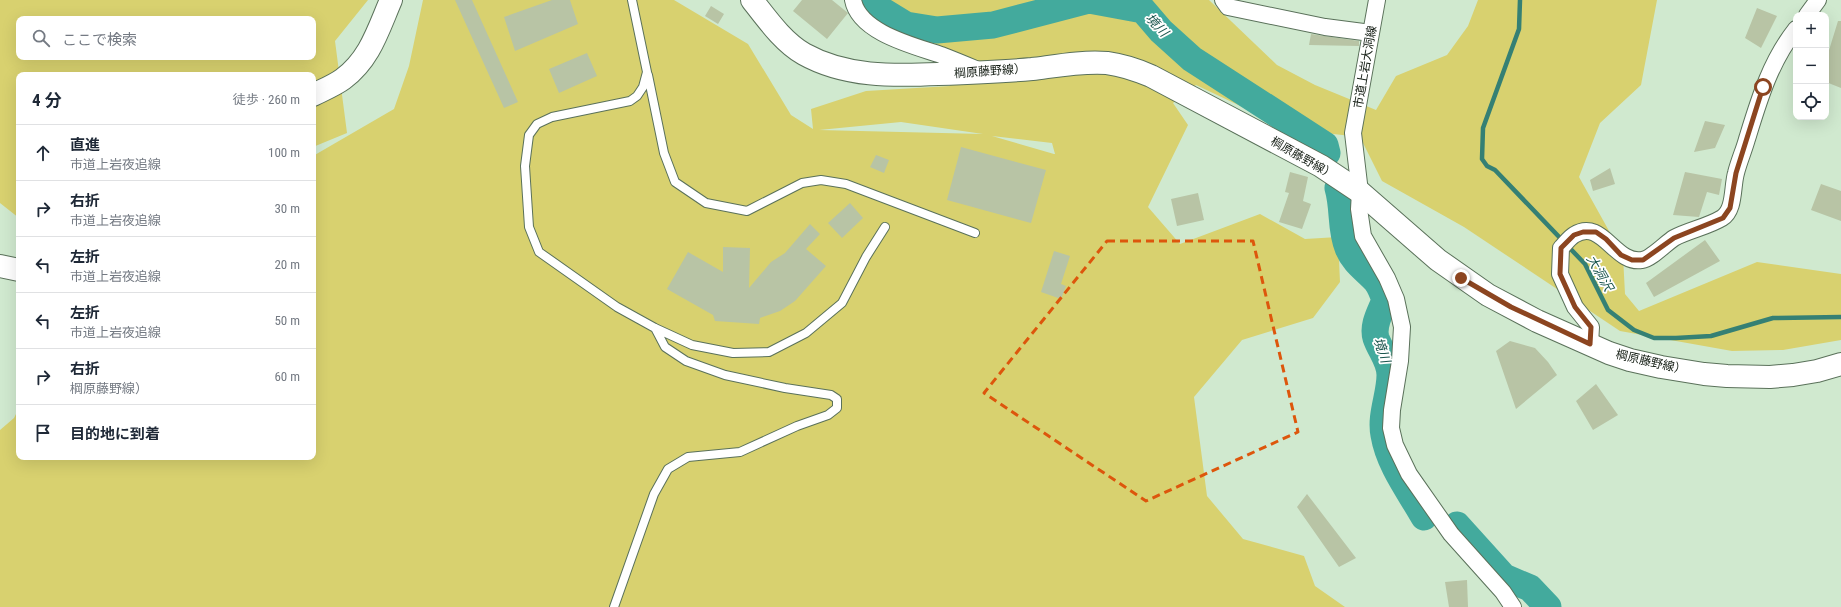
<!DOCTYPE html>
<html lang="ja">
<meta charset="utf-8">
<style>
body{margin:0;font-family:"Roboto Condensed","Noto Sans JP",sans-serif;background:#f2f2f3;color:#1f2937}
.controls{position:absolute;right:12px;top:12px;display:grid;overflow:hidden;border-radius:8px;box-shadow:0 4px 16px #0002}
.controls button{width:36px;height:36px;display:grid;place-items:center;padding:0;border:0;border-bottom:1px solid #e0e1e3;background:#fff;color:#1f2937;font:20px sans-serif}
.stop{position:absolute;width:12px;height:12px;margin:-9px;border:3px solid #8c4520;border-radius:50%;background:#fff}
.stop.end{background:#8c4520;border-color:#fff;box-shadow:0 1px 4px #0008}
.list{margin:0;padding:0;list-style:none}
h2{display:flex;justify-content:space-between;align-items:center;height:52px;margin:0;padding:0 16px;font-size:17px}
h2 small{font-size:13px;font-weight:400;color:#747a83}
.list li{display:grid;grid-template-columns:26px 1fr auto;gap:12px;align-items:center;box-sizing:border-box;height:56px;padding:0 16px;border-top:1px solid #e0e1e3}
.list b{display:block;font-size:15px;white-space:nowrap}
.list p{margin:0;font-size:13px;white-space:nowrap;color:#747a83}
.list em{font-size:13px;font-style:normal;color:#747a83}
.icon{flex:none;width:22px;height:22px;fill:none;stroke:currentColor;stroke-width:2;stroke-linecap:round;stroke-linejoin:round}
.map{position:relative;flex:none;width:1841px;height:607px;overflow:hidden}
.search{position:absolute;background:#fff;box-shadow:0 4px 16px #0002;left:16px;top:16px;width:300px;height:44px;display:flex;align-items:center;gap:10px;box-sizing:border-box;padding:0 14px;border-radius:8px;color:#747a83;font-size:15px}
.panel{position:absolute;background:#fff;box-shadow:0 4px 16px #0002;left:16px;top:72px;width:300px;height:388px;border-radius:8px}
.map>svg:first-child{display:block}
.green{fill:#d8d16f;fill-rule:evenodd}
.lines{fill:none;stroke-linecap:round;stroke-linejoin:round}
.stream{stroke:#358074;stroke-width:4.5}
.river{stroke:#43aa9d;stroke-width:27}
.building{fill:#b8c4a5}
.lane-casing{stroke:#5a715a;stroke-width:10}
.street-casing{stroke:#5a715a;stroke-width:18}
.secondary-casing{stroke:#5a715a;stroke-width:24}
.lane{stroke:#fff;stroke-width:8}
.street{stroke:#fff;stroke-width:16}
.secondary{stroke:#fff;stroke-width:22}
.route{stroke:#8c4520;stroke-width:5}
.marked{fill:none;stroke:#dd560c;stroke-width:3;stroke-dasharray:8 5;stroke-linejoin:round}
.labels{text-anchor:middle;dominant-baseline:central;stroke-width:3.5;stroke-linejoin:round;paint-order:stroke}
.street-label{font-size:12px;fill:#141d14;stroke:#fff}
.water-label{font-size:13px;font-style:italic;fill:#1b554e;stroke:#fff}
</style>
<div class="map">
<svg width="1841" height="607" viewBox="0 0 1841 607">
<rect width="100%" height="100%" fill="#d0e9cf"/>
<path class="green" d="M 0,0 L 368,0 L 335,41 L 347,133 L 313,147 L 313,75 L 19,75 L 19,218 L 0,203 ZM 19,19 L 313,19 L 313,57 L 19,57 Z
M 423,0 L 674,0 L 748,44 L 791,115 L 813,129 L 811,109 L 866,91 L 950,86 L 927,45 L 876,16 L 844,0 L 1209,0 L 1277,65 L 1315,85 L 1376,110 L 1396,76 L 1447,55 L 1468,26 L 1478,0 L 1657,0 L 1641,85 L 1600,123 L 1579,177 L 1623,256 L 1625,294 L 1639,311 L 1757,262 L 1841,274 L 1841,340 L 1783,350 L 1732,351 L 1620,331 L 1464,227 L 1382,181 L 1360,137 L 1289,129 L 1196,85 L 1173,103 L 1188,125 L 1148,207 L 1180,244 L 1260,214 L 1305,239 L 1338,237 L 1340,282 L 1313,318 L 1242,340 L 1194,397 L 1207,496 L 1243,539 L 1304,556 L 1315,586 L 1345,607 L 0,607 L 0,430 L 14,418 L 19,408 L 19,457 L 313,457 L 313,156 L 394,109 L 409,66 ZM 901,122 L 983,134 L 819,130 ZM 992,136 L 1052,143 L 1055,154 L 1054,154 Z"/>
<g class="lines">
<path class="stream" d="M 1520,0 L 1519,29 L 1483,128 L 1482,159 L 1487,166 L 1495,170 L 1585,264 L 1608,310 L 1634,330 L 1654,338 L 1676,338 L 1711,336 L 1773,318 L 1841,317"/>
<path class="river" d="M 865,0 L 906,25 L 937,30 L 993,25 L 1089,0 L 1143,10 L 1161,31 L 1192,59 L 1325,145 L 1327,153
M 1338,188 C 1344,208 1340,229 1348,248 C 1354,263 1366,270 1376,281 C 1380,286 1383,294 1385,300 C 1381,311 1372,325 1376,338 C 1380,350 1390,361 1390,375 C 1390,395 1380,415 1384,435 C 1389,465 1410,492 1424,517
M 1457,525 L 1504,577 L 1530,588 L 1548,607"/>
</g>
<path class="building" d="M 455,0 L 472,0 L 518,102 L 504,108 Z
M 552,0 L 570,0 L 578,24 L 515,51 L 504,17 Z
M 802,0 L 832,0 L 848,13 L 827,39 L 793,11 Z
M 711,6 L 724,14 L 718,24 L 705,16 Z
M 1757,8 L 1777,16 L 1761,48 L 1745,38 Z
M 1838,21 L 1841,21 L 1841,88 L 1826,82 L 1826,60 Z
M 1311,34 L 1359,41 L 1359,46 L 1309,45 Z
M 587,53 L 597,76 L 559,93 L 549,69 Z
M 1705,121 L 1725,125 L 1715,148 L 1694,152 Z
M 961,147 L 1046,170 L 1031,223 L 947,200 Z
M 876,155 L 889,160 L 884,173 L 870,167 Z
M 1610,168 L 1615,184 L 1593,191 L 1590,180 Z
M 1290,172 L 1308,177 L 1303,201 L 1311,204 L 1302,229 L 1279,222 L 1289,193 L 1285,192 Z
M 1685,172 L 1722,179 L 1719,195 L 1707,192 L 1699,217 L 1673,215 Z
M 1821,184 L 1841,191 L 1841,221 L 1811,210 Z
M 1198,193 L 1204,220 L 1177,226 L 1171,199 Z
M 850,203 L 863,218 L 842,238 L 828,223 Z
M 810,224 L 820,234 L 806,249 L 826,266 L 795,301 L 780,311 L 760,318 L 759,324 L 715,321 L 713,315 L 667,289 L 688,252 L 723,272 L 723,247 L 750,248 L 749,288 L 771,262 L 785,253 Z
M 1705,240 L 1720,261 L 1654,297 L 1646,283 Z
M 1054,251 L 1070,256 L 1061,284 L 1066,286 L 1061,299 L 1041,292 Z
M 1510,341 L 1535,348 L 1548,362 L 1557,375 L 1516,409 L 1496,351 Z
M 1596,384 L 1618,415 L 1593,430 L 1576,401 Z
M 1307,494 L 1356,558 L 1339,567 L 1297,507 Z
M 1467,580 L 1468,607 L 1449,607 L 1445,582 Z"/>
<g class="lines">
<defs>
<path id="lane" d="M 632,0 L 647,72 L 643,87 L 637,96 L 630,101 L 552,117 L 537,124 L 529,135 L 525,166 L 529,227 L 539,252 L 617,307 L 655,328 L 692,345 L 733,353 L 769,352 L 806,333 L 842,303 L 866,257 L 885,227
M 648,75 L 664,153 L 675,182 L 706,203 L 747,211 L 802,183 L 821,180 L 846,184 L 975,233
M 614,607 L 654,494 L 668,469 L 688,457 L 740,452 L 797,426 L 828,415 L 837,408 L 837,399 L 831,395 L 785,388 L 725,375 L 686,361 L 665,347 L 655,328"/>
<path id="street" d="M 853,0 C 859,33 915,46 941,55 C 954,60 966,65 978,70
M 1223,0 L 1228,7 L 1325,27 L 1371,33
M 1377,0 L 1353,133 L 1360,192 L 1359,209 L 1363,236 L 1387,278 L 1396,299 L 1402,327 L 1400,361 L 1392,410 L 1391,428 L 1395,445 L 1409,474 L 1451,534 L 1503,592 L 1513,607
M 1807,15 L 1818,0
M 1590,344 L 1591,327 L 1575,307 L 1560,274 L 1561,248 C 1565,244 1569,238 1574,235 C 1602,217 1615,265 1642,260 C 1651,259 1666,243 1674,238 C 1689,230 1707,227 1722,218 C 1735,210 1732,187 1736,173 C 1739,161 1744,150 1747,139 C 1759,100 1770,62 1796,29"/>
<path id="secondary" d="M 752,0 C 767,19 783,42 804,54 C 845,77 893,76 938,74 C 969,73 1000,72 1032,69 C 1056,66 1082,61 1107,63 C 1122,65 1137,70 1151,76 L 1321,166 L 1360,192 L 1438,260 L 1488,295 L 1537,321 L 1609,353 L 1630,360 L 1661,367 L 1704,374 L 1727,376 L 1770,377 L 1793,375 L 1817,371 L 1841,364
M 313,95 C 323,90 335,85 343,79 C 370,59 378,30 391,0
M 0,266 L 19,270"/>
</defs>
<use href="#lane" class="lane-casing"/>
<use href="#street" class="street-casing"/>
<use href="#secondary" class="secondary-casing"/>
<use href="#lane" class="lane"/>
<use href="#street" class="street"/>
<use href="#secondary" class="secondary"/>
</g>
<g class="lines">
<path class="route" d="M 1461,278 L 1511,307 L 1590,344 L 1591,327 L 1575,307 L 1560,274 L 1561,248 L 1574,235 L 1583,232 L 1596,232 L 1606,239 L 1621,255 L 1632,260 L 1643,260 L 1674,238 L 1723,218 L 1730,208 L 1736,173 L 1763,87"/>
</g>
<path class="marked" d="M 1107,241 L 1253,241 L 1298,432 L 1146,501 L 984,393 Z"/>
<g class="labels">
<g class="street-label">
<text transform="translate(1365 67) rotate(-80)">市道上岩大洞線</text>
<text transform="translate(990 71) rotate(-4)">棡原藤野線）</text>
<text transform="translate(1303 158) rotate(30)">棡原藤野線）</text>
<text transform="translate(1651 362) rotate(13)">棡原藤野線）</text>
</g>
<g class="water-label">
<text transform="translate(1157 25) rotate(47)">境川</text>
<text transform="translate(1600 273) rotate(60)">大洞沢</text>
<text transform="translate(1382 350) rotate(71)">境川</text>
</g>
</g>
</svg>
<div class="controls">
<button>+</button>
<button>−</button>
<button><svg class="icon" aria-label="locate" viewBox="0 0 24 24"><circle cx="12" cy="12" r="6"/><path d="M12 2v4M12 18v4M2 12h4M18 12h4"/></svg></button>
</div>
<div class="stop" style="left:1763px;top:87px"></div>
<div class="stop end" style="left:1461px;top:278px"></div>
<div class="search"><svg class="icon" aria-label="search" viewBox="0 0 24 24"><circle cx="10" cy="10" r="6"/><path d="M15 15l6 6"/></svg>ここで検索</div>
<section class="panel">
<h2>4 分<small>徒歩 · 260 m</small></h2>
<ul class="list">
<li><svg class="icon" aria-label="ahead" viewBox="0 0 24 24"><path d="M12 20V5M6 11l6-6 6 6"/></svg><div><b>直進</b><p>市道上岩夜追線</p></div><em>100 m</em></li>
<li><svg class="icon" aria-label="right" viewBox="0 0 24 24"><path d="M7 20v-9h11M14 6l5 5-5 5"/></svg><div><b>右折</b><p>市道上岩夜追線</p></div><em>30 m</em></li>
<li><svg class="icon" aria-label="left" viewBox="0 0 24 24"><path d="M17 20v-9H6M10 6l-5 5 5 5"/></svg><div><b>左折</b><p>市道上岩夜追線</p></div><em>20 m</em></li>
<li><svg class="icon" aria-label="left" viewBox="0 0 24 24"><path d="M17 20v-9H6M10 6l-5 5 5 5"/></svg><div><b>左折</b><p>市道上岩夜追線</p></div><em>50 m</em></li>
<li><svg class="icon" aria-label="right" viewBox="0 0 24 24"><path d="M7 20v-9h11M14 6l5 5-5 5"/></svg><div><b>右折</b><p>棡原藤野線）</p></div><em>60 m</em></li>
<li><svg class="icon" aria-label="arrive" viewBox="0 0 24 24"><path d="M6 21V4h12l-3 4 3 4H6"/></svg><div><b>目的地に到着</b></div></li>
</ul>
</section>
</div>
